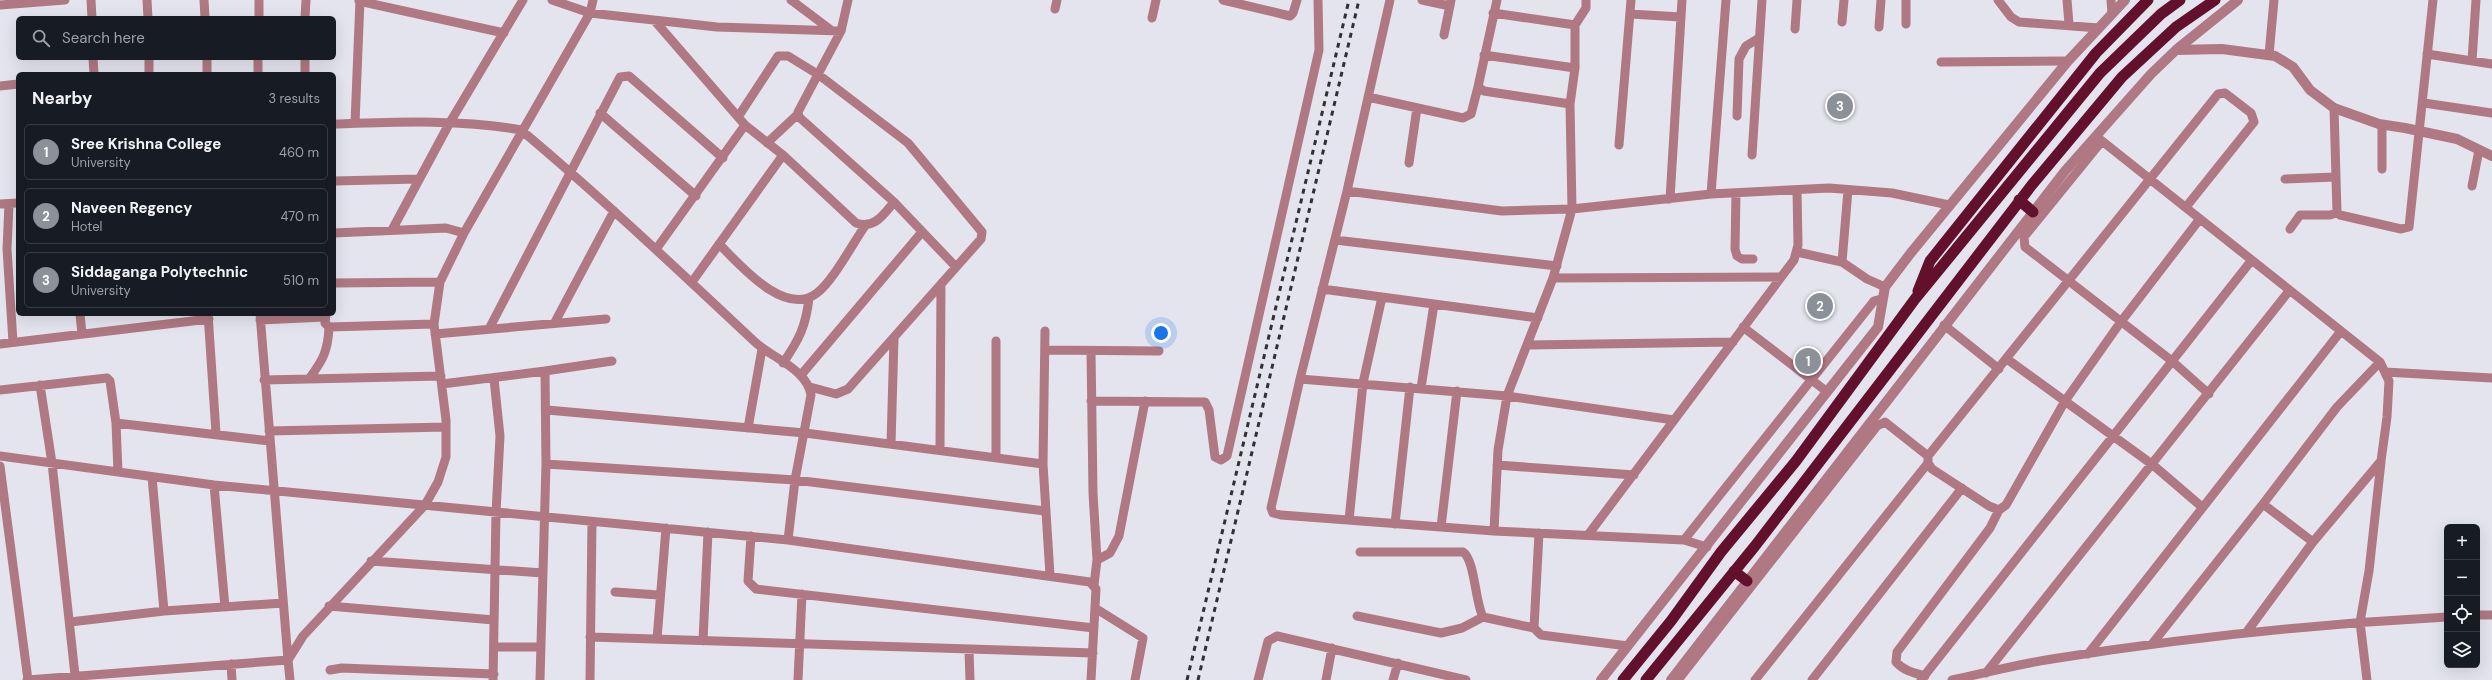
<!DOCTYPE html>
<meta charset="utf-8">
<style>
body{margin:0;font-family:"DM Sans",sans-serif;background:#242831;color:#f1f3f6}
.controls{position:absolute;right:12px;bottom:12px;display:grid;overflow:hidden;border-radius:6px;box-shadow:0 4px 16px #0002}
.controls button{width:36px;height:36px;display:grid;place-items:center;padding:0;border:0;border-bottom:1px solid #363941;background:#171b24;color:#f1f3f6;font:20px sans-serif}
.you{position:absolute;left:1161px;top:333px;width:14px;height:14px;margin:-10px;border:3px solid #fff;border-radius:50%;background:#1a73e8;box-shadow:0 0 0 6px #1a73e833}
.badge{display:grid;place-items:center;width:26px;height:26px;border-radius:50%;background:#8c9099;color:#fff;font-size:13px;font-weight:700}
.pin{position:absolute;translate:-50% -50%;border:2px solid #fff;box-shadow:0 1px 4px #0006}
.list{margin:0;padding:0;list-style:none}
h2{display:flex;justify-content:space-between;align-items:center;height:52px;margin:0;padding:0 16px;font-size:17px}
h2 small{font-size:13px;font-weight:400;color:#9ea1a6}
.list li{display:grid;grid-template-columns:26px 1fr auto;gap:12px;align-items:center;box-sizing:border-box;height:56px;margin:0 8px 8px;padding:0 8px;border:1px solid #363941;border-radius:6px}
.list b{display:block;font-size:15px;white-space:nowrap}
.list p{margin:0;font-size:13px;white-space:nowrap;color:#9ea1a6}
.list em{font-size:13px;font-style:normal;color:#9ea1a6}
.icon{flex:none;width:22px;height:22px;fill:none;stroke:currentColor;stroke-width:2;stroke-linecap:round;stroke-linejoin:round}
.map{position:relative;flex:none;width:2492px;height:680px;overflow:hidden}
.search{position:absolute;background:#171b24;box-shadow:0 4px 16px #0002;left:16px;top:16px;width:320px;height:44px;display:flex;align-items:center;gap:10px;box-sizing:border-box;padding:0 14px;border-radius:6px;color:#9ea1a6;font-size:15px}
.panel{position:absolute;background:#171b24;box-shadow:0 4px 16px #0002;left:16px;top:72px;width:320px;height:244px;border-radius:6px}
.map>svg:first-child{display:block}
.lines{fill:none;stroke-linecap:round;stroke-linejoin:round}
.minor{stroke:#af7882;stroke-width:9}
.tertiary{stroke:#af7882;stroke-width:10}
.trunk{stroke:#62102b;stroke-width:11}
.rail{stroke:#313135;stroke-width:3;stroke-dasharray:5 5;stroke-linecap:butt}
</style>
<div class="map">
<svg width="2492" height="680" viewBox="0 0 2492 680">
<rect width="100%" height="100%" fill="#e3e4ee"/>
<g class="lines">
<path class="minor" d="M 91,0 L 92,18
M 147,0 L 148,18
M 204,0 L 205,18
M 552,0 L 590,13 L 717,27 L 841,31
M 791,0 L 831,30
M 848,0 L 841,31 L 798,112 L 799,117 L 894,202 L 956,267
M 1223,0 L 1290,16 L 1293,13 L 1297,0
M 1390,0 L 1347,191 L 1300,379 L 1271,508 L 1273,513 L 1281,515 L 1494,531 L 1684,540 L 1707,547
M 1422,0 L 1450,6
M 1998,0 L 2011,17 L 2019,22 L 2099,28
M 2067,0 L 2069,24
M 2111,0 L 2112,14
M 359,1 L 504,33
M 0,5 L 65,0
M 1055,9 L 1057,0
M 1493,13 L 1575,25
M 1630,14 L 1681,17
M 259,18 L 259,0
M 305,18 L 306,0
M 1152,18 L 1156,0
M 654,20 L 745,125 L 783,155 L 856,223 C 875,229 883,215 894,202
M 1842,22 L 1844,0
M 1906,24 L 1906,0
M 1879,27 L 1881,0
M 1795,29 L 1797,0
M 1444,35 L 1451,0
M 2427,54 L 2492,64
M 1484,55 L 1575,68
M 2269,55 L 2274,0
M 93,58 L 94,74
M 149,58 L 149,74
M 207,58 L 207,74
M 2472,61 L 2476,0
M 1941,62 L 2068,61
M 258,74 L 258,58
M 305,74 L 305,58
M 0,86 L 18,84
M 1368,97 L 1463,118 L 1471,114 L 1478,87
M 2424,103 L 2492,113
M 1570,104 L 1575,68 L 1575,25 L 1586,8 L 1586,0
M 2334,108 L 2337,213 L 2340,215 L 2401,229 L 2409,227 L 2433,0
M 600,113 L 696,196
M 1737,116 L 1739,59 L 1746,46 L 1759,38
M 738,117 L 778,56 L 788,56 L 819,75 L 908,143 L 982,232 L 981,239 L 848,389 L 836,394 L 810,387
M 355,123 L 360,0
M 334,124 C 395,122 461,119 521,130 C 602,198 678,270 755,342 C 772,358 807,369 811,395 L 795,480 L 788,540
M 2102,141 L 2024,237 L 2025,247 L 2172,361 L 2209,394
M 767,143 L 798,114
M 1619,145 L 1631,0
M 1752,155 L 1762,0
M 1409,163 L 1417,108
M 2382,169 L 2382,125
M 2285,179 L 2335,177
M 334,181 L 418,179
M 2472,186 L 2479,150
M 1347,191 L 1502,211 L 1572,209 L 1711,194 L 1829,188 L 1892,193 L 1949,205
M 1736,193 L 1735,249 L 1737,256 L 1742,259 L 1753,259
M 1711,194 L 1726,0
M 1670,199 L 1682,0
M 0,204 L 18,203
M 9,204 L 7,249 L 13,342
M 2290,229 L 2300,215 L 2330,215 L 2337,213
M 392,230 L 449,124 L 523,0
M 334,233 L 446,228 L 464,233
M 1335,240 L 1557,266
M 719,244 C 740,265 785,318 817,293 C 833,281 853,243 865,226
M 657,248 L 745,125
M 1797,252 L 1842,262 L 1867,279 L 1885,287
M 1842,262 L 1848,190
M 1553,278 L 1781,277
M 692,282 L 783,155
M 334,283 L 440,282
M 1322,289 L 1538,318
M 80,314 L 82,334
M 208,314 L 216,433
M 326,314 L 325,323 L 329,327 L 434,324
M 260,320 L 325,317
M 555,322 L 614,211
M 1944,325 L 1999,369
M 1743,327 L 1826,391
M 489,329 L 620,77 L 629,76 L 723,158
M 1045,331 L 1043,464 L 1050,575
M 435,334 L 606,319
M 0,344 L 209,319
M 1528,345 L 1733,342
M 1045,350 L 1159,351
M 1091,351 L 1093,493 L 1097,560 L 1094,585
M 2007,359 L 2153,465 L 2202,507
M 783,363 C 799,340 806,326 809,298
M 545,371 L 612,361
M 2385,372 L 2492,378
M 801,375 L 922,232
M 309,379 C 323,360 328,351 329,327
M 1300,379 L 1507,396 L 1674,420
M 264,380 L 441,376
M 442,384 L 545,371 L 546,464 L 540,680
M 40,385 L 52,463 L 75,675
M 1421,388 L 1434,304
M 0,390 L 107,378 L 110,381 L 116,423 L 118,472
M 1091,401 L 1205,402 L 1209,410 L 1215,457 L 1221,460 L 1227,456 L 1319,50 L 1318,0
M 547,410 L 805,433 L 1043,464
M 116,423 L 270,441
M 748,428 L 762,349
M 269,431 L 446,427
M 891,444 L 894,338
M 940,449 L 941,284
M 0,456 L 214,485 L 788,540 L 1090,582 L 1096,589 L 1091,680
M 996,457 L 996,341
M 546,464 L 795,480 L 1045,511
M 1497,465 L 1634,475
M 0,466 L 28,680
M 152,477 L 164,611
M 214,485 L 225,607
M 2263,504 L 2313,542
M 1999,510 L 1989,506 L 1932,469 L 1928,463 L 1928,456 L 2218,94 L 2225,93 L 2251,113 L 2254,122 L 2186,207
M 1349,520 L 1363,383 L 1382,297
M 1395,524 L 1410,387
M 1441,527 L 1457,391
M 1494,531 L 1498,450 L 1507,396 L 1553,278 L 1572,209 L 1570,104 L 1484,91 L 1478,87 L 1497,0
M 1539,533 L 1534,628 L 1541,635 L 1628,646
M 1588,535 L 1794,260 L 1798,245 L 1797,190
M 751,536 L 748,581 L 756,589 L 1094,628
M 1684,540 L 1874,301 L 1881,299
M 1360,552 L 1463,552 C 1475,560 1475,602 1483,617 L 1534,628
M 1097,560 L 1110,553 L 1119,536 L 1145,401
M 371,561 L 543,573
M 615,592 L 659,595
M 329,606 L 494,620
M 1095,608 L 1143,638 L 1135,680
M 2477,615 L 2492,615
M 1357,616 L 1441,633 L 1462,628 L 1483,617
M 70,622 L 164,611 L 283,603
M 2246,633 L 2313,542 L 2381,461 L 2387,417 L 2389,381 L 2380,362
M 590,637 L 1093,653
M 657,639 L 666,528
M 703,641 L 708,532
M 2152,644 L 2263,504 L 2337,407 L 2380,362 L 2341,331
M 494,647 L 541,647
M 969,650 L 970,680
M 2088,654 L 2341,331 L 2097,137
M 231,664 L 232,680
M 330,670 L 342,668 L 494,674
M 1986,673 L 2289,291
M 1925,676 C 1914,673 1904,671 1896,662 L 1897,652 L 1990,528 L 1999,510 L 2006,505 L 2065,401 L 2120,323 L 2199,220
M 27,680 L 288,660 L 260,314
M 290,680 L 288,660 L 303,636 L 425,505 L 438,482 L 446,457 L 446,420 L 434,324 L 440,282 L 464,233 L 590,13 L 593,0
M 493,680 L 496,513 L 500,436 L 494,379
M 590,680 L 592,522
M 798,680 L 802,594
M 1258,680 L 1268,641 L 1277,636 L 1466,680
M 1326,680 L 1332,648
M 1393,680 L 1398,663
M 1678,680 L 1877,426 L 1885,422 L 1928,456
M 1755,680 L 1928,463
M 1812,680 L 1962,488
M 1921,680 L 2251,261
M 1952,680 C 1985,673 2019,664 2052,659 C 2183,638 2315,624 2447,617
M 2367,680 L 2360,622 L 2369,571 L 2381,462"/>
<path class="tertiary" d="M 2176,50 L 2222,49 L 2275,56 L 2293,67 L 2310,90 L 2334,108 L 2379,124 L 2405,128 L 2457,139 L 2492,156
M 1601,680 L 1878,327 L 1885,287 L 1910,254 L 2068,61 L 2125,0
M 1671,680 L 2065,171 L 2151,74 L 2176,50 L 2238,0"/>
<path class="trunk" d="M 2019,200 L 2033,212
M 1918,291 L 1930,261 L 2096,53 L 2148,0
M 1734,571 L 1747,581
M 1623,680 L 1671,621 L 1721,552 L 1796,461 L 1915,299 L 2100,73 L 2161,14 L 2180,0
M 1646,680 L 1755,546 L 2031,186 L 2122,77 L 2176,27 L 2215,0"/>
<path class="rail" d="M 1187,680 L 1349,0
M 1198,680 L 1359,0"/>
</g>
</svg>
<div class="controls">
<button>+</button>
<button>−</button>
<button><svg class="icon" aria-label="locate" viewBox="0 0 24 24"><circle cx="12" cy="12" r="6"/><path d="M12 2v4M12 18v4M2 12h4M18 12h4"/></svg></button>
<button><svg class="icon" aria-label="layers" viewBox="0 0 24 24"><path d="M12 4l9 5-9 5-9-5zM3 14l9 5 9-5"/></svg></button>
</div>
<div class="you"></div>
<div class="pin badge" style="left:1808px;top:361px">1</div>
<div class="pin badge" style="left:1820px;top:306px">2</div>
<div class="pin badge" style="left:1840px;top:106px">3</div>
<div class="search"><svg class="icon" aria-label="search" viewBox="0 0 24 24"><circle cx="10" cy="10" r="6"/><path d="M15 15l6 6"/></svg>Search here</div>
<section class="panel">
<h2>Nearby<small>3 results</small></h2>
<ul class="list">
<li><span class="badge">1</span><div><b>Sree Krishna College</b><p>University</p></div><em>460 m</em></li>
<li><span class="badge">2</span><div><b>Naveen Regency</b><p>Hotel</p></div><em>470 m</em></li>
<li><span class="badge">3</span><div><b>Siddaganga Polytechnic</b><p>University</p></div><em>510 m</em></li>
</ul>
</section>
</div>
